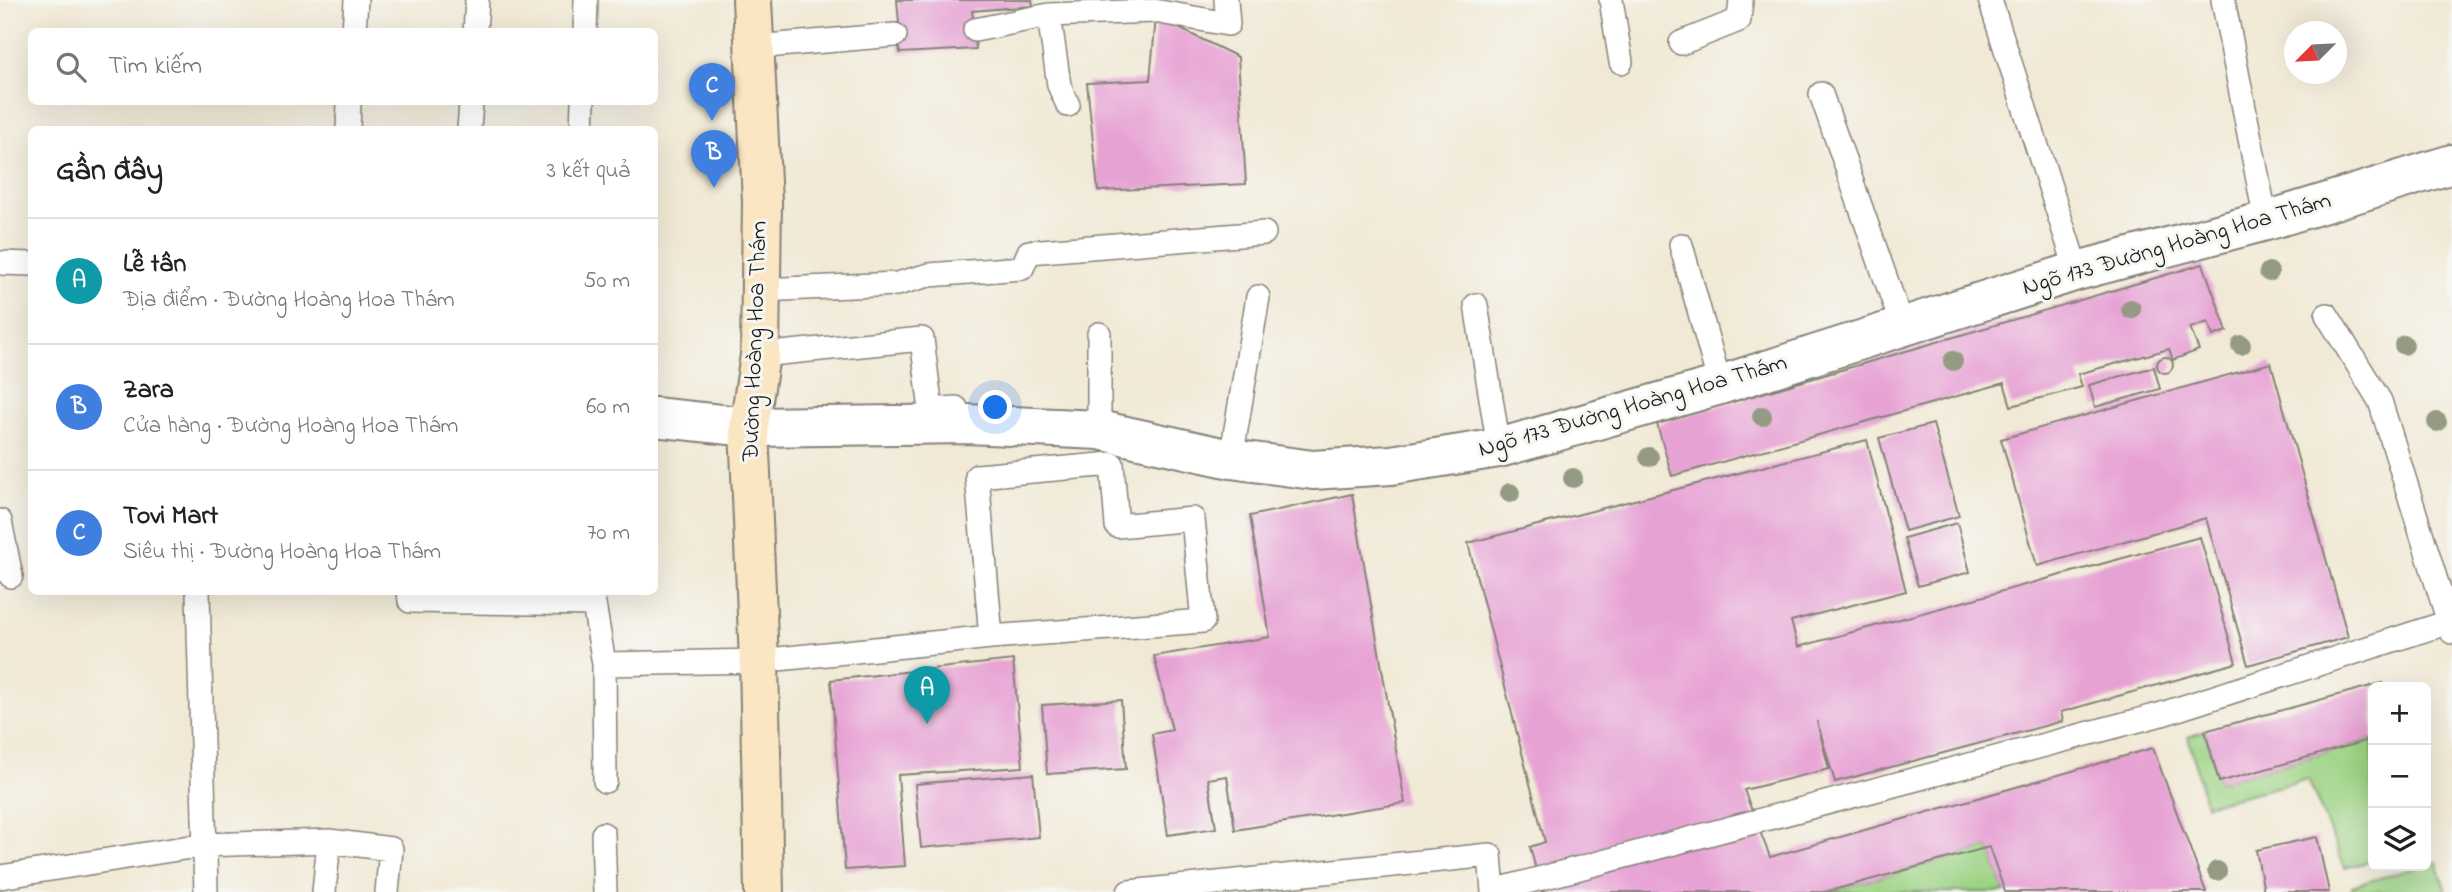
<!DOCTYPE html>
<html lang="vi">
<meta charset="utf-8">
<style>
body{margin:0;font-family:"Indie Flower",sans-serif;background:#f6f6f6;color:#222}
.controls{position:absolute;right:21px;bottom:21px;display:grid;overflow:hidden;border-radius:10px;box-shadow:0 7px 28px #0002}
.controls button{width:63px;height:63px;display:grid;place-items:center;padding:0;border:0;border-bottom:2px solid #e0e0e0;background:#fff;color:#222;font:35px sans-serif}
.compass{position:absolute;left:2284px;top:21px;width:63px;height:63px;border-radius:50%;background:#fff;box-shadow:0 7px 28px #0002;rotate:246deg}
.you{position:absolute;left:996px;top:408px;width:24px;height:24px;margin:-18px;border:5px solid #fff;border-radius:50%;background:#1a73e8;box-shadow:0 0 0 10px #1a73e833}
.badge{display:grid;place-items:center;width:46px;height:46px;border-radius:50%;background:#111827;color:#fff;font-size:23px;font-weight:700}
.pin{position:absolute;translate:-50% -58px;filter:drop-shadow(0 2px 4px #0008)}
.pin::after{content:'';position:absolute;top:37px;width:24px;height:21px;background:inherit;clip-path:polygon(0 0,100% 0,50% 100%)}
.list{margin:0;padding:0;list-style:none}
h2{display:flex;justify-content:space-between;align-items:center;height:91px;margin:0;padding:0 28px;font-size:30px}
h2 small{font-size:23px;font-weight:400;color:#767676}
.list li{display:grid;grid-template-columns:46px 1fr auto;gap:21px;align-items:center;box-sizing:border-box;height:126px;padding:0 28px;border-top:2px solid #e0e0e0}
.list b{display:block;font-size:26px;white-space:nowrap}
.list p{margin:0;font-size:23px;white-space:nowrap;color:#767676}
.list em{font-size:23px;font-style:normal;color:#767676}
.icon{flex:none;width:38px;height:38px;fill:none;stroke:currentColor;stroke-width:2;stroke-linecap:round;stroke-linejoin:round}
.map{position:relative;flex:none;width:2452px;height:892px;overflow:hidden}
.search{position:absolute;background:#fff;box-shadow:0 7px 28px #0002;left:28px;top:28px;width:630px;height:77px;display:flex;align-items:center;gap:18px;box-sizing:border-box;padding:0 24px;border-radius:10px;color:#767676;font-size:26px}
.panel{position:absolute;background:#fff;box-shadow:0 7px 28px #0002;left:28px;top:126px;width:630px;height:469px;border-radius:10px}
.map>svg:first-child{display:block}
.green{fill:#9dd384;stroke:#5c7850;stroke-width:2}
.building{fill:#e7a2d4}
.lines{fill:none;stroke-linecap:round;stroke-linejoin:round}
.service-casing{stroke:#868278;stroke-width:26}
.minor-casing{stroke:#868278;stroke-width:42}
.secondary-casing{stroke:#868278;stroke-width:42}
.service{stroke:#fff;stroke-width:23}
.minor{stroke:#fff;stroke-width:38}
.secondary{stroke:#fbe6c4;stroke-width:38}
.tree{fill:#959b83}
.labels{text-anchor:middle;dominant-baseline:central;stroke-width:6;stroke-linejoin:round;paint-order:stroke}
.street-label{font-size:24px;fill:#1c1c1c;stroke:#f6f6f2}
</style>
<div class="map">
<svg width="2452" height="892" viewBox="0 0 2452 892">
<rect width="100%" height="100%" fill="#f6f6f2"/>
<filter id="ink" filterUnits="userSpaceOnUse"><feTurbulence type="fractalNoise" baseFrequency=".0143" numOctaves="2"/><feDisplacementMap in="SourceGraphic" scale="14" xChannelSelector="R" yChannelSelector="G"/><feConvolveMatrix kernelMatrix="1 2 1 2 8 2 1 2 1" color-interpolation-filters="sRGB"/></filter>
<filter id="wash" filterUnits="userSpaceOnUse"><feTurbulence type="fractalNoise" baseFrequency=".00686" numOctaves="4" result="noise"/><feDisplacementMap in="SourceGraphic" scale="28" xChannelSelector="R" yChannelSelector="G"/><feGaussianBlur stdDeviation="1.57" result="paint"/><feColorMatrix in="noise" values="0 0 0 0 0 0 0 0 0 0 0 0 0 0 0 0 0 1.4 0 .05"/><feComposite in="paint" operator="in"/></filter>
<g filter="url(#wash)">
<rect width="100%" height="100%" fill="#f1e9d5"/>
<path class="green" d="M 2205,731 L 2219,782 L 2373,739 L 2373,861 L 2345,868 L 2308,779 L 2206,805 L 2188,737 Z
M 1989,847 L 2005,892 L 1826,892 Z
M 2437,862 L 2446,892 L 2353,892 L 2351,886 Z"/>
<g id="blocks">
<path class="building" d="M 897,0 L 1032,0 L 1033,6 L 972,11 L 976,49 L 900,53 L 893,23 L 899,23 Z
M 1156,17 L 1238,57 L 1246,184 L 1098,191 L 1087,83 L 1150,80 Z
M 2203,264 L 2227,331 L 2213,336 L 2208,322 L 2190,328 L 2199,350 L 2173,360 L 2169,349 L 2078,374 L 2082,387 L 2011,406 L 2004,383 L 1672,476 L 1657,424 Z
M2157 365a8 8 0 1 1 16 0a8 8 0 1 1-16 0Z
M 2271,363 L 2348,637 L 2248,665 L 2206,518 L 2037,566 L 2001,439 Z
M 2154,367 L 2160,389 L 2095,407 L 2089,385 Z
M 1933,424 L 1959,516 L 1905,531 L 1879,438 Z
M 1867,440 L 1906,591 L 1791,621 L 1798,647 L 2200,537 L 2236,663 L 2061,712 L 2063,721 L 1835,782 L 1817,721 L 1829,769 L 1744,790 L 1770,857 L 2153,748 L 2206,892 L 2005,892 L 1989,847 L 1826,892 L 1542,892 L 1530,847 L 1545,842 L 1468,543 Z
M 1352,494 L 1405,803 L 1235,830 L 1227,776 L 1208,779 L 1216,828 L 1168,835 L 1152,734 L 1172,730 L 1154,656 L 1270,637 L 1250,516 Z
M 1957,523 L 1970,572 L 1918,586 L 1904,538 Z
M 1013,660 L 1023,767 L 898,775 L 905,866 L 845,870 L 831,680 Z
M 2382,683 L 2383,687 L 2373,687 L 2373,739 L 2219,782 L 2205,731 Z
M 1121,700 L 1126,769 L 1047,774 L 1042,705 Z
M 1033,774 L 1039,837 L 921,848 L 915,784 Z
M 2317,837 L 2329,892 L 2264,892 L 2256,850 Z"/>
</g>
</g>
<g filter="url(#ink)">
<use href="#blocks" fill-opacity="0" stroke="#868278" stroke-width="2"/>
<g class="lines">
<defs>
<path id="service" d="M 1611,0 L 1621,62
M 1990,0 L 2077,271
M 2223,0 L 2266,221
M 1049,15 L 1059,85 L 1068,105
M 975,30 L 1049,15 L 1154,11 L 1228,24 L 1226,0
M 354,32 L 356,0
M 475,32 L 477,0
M 585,32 L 586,0
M 1681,43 L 1739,20 L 1741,0
M 755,47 L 895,35
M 1821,94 L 1903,328
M 348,130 L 349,102
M 469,130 L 471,102
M 582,130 L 583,102
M 1681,245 L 1720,385
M 0,263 L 32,264
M 761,290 L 897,284 L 929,275 L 1022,268 L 1029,252 L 1264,233
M 1476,305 L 1499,448
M 2327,315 L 2380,401 L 2452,632
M 1099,334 L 1099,430
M 760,355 L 922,339 L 931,410 L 956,408
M 1231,459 L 1258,297
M 0,521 L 11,576
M 198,592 L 206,892
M 409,592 L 410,601 L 594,604 L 604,664 L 759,661 L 991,637 L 1203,621 L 1193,519 L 1117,526 L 1112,464 L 977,476 L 991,637
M 604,664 L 605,781
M 603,834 L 605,892
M 0,877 L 203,845 L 329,841 L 391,849 L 387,892
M 1493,891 L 2162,714 L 2449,622
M 324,892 L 329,841
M 1129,892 L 1490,855 L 1493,892"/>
<path id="minor" d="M 654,417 L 749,427 L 968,424 L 1099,430 L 1231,459 L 1313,470 L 1391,465 L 1499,448 L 1720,385 L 2077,271 L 2266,221 L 2452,164"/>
<path id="secondary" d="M 752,0 L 762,202 L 760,355 L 749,427 L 759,661 L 764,892"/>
</defs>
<use href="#service" class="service-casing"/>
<use href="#minor" class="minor-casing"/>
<use href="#secondary" class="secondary-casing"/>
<use href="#service" class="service"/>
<use href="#minor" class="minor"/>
<use href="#secondary" class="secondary"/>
</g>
<g class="tree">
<circle cx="2269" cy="272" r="10"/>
<circle cx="2131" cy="309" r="10"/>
<circle cx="2241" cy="345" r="10"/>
<circle cx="2404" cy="345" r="10"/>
<circle cx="1953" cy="361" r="10"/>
<circle cx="1762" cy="416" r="10"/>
<circle cx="2437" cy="422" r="10"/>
<circle cx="1649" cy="457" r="10"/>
<circle cx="1573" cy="478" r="10"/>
<circle cx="1510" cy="493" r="10"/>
<circle cx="2217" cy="871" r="10"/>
</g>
</g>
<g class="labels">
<g class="street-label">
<text transform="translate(2177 245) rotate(-16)">Ngõ 173 Đường Hoàng Hoa Thám</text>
<text transform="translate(756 341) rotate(-88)">Đường Hoàng Hoa Thám</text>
<text transform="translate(1633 407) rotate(-16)">Ngõ 173 Đường Hoàng Hoa Thám</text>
</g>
</g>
</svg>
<div class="controls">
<button>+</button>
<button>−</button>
<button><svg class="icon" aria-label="layers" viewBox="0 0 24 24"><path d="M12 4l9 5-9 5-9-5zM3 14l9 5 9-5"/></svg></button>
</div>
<svg class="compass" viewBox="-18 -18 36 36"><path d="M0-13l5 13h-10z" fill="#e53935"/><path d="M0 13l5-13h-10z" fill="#767676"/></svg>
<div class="you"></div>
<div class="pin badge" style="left:927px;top:724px;background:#0f9aa8">A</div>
<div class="pin badge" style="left:714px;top:188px;background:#3f7fe0">B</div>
<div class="pin badge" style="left:712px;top:121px;background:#3f7fe0">C</div>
<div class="search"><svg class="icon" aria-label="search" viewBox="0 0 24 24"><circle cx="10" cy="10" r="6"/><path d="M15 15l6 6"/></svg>Tìm kiếm</div>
<section class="panel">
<h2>Gần đây<small>3 kết quả</small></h2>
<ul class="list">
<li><span class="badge" style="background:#0f9aa8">A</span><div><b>Lễ tân</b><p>Địa điểm · Đường Hoàng Hoa Thám</p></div><em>50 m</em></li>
<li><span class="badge" style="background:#3f7fe0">B</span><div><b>Zara</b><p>Cửa hàng · Đường Hoàng Hoa Thám</p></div><em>60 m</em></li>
<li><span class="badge" style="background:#3f7fe0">C</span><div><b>Tovi Mart</b><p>Siêu thị · Đường Hoàng Hoa Thám</p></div><em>70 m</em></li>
</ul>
</section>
</div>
